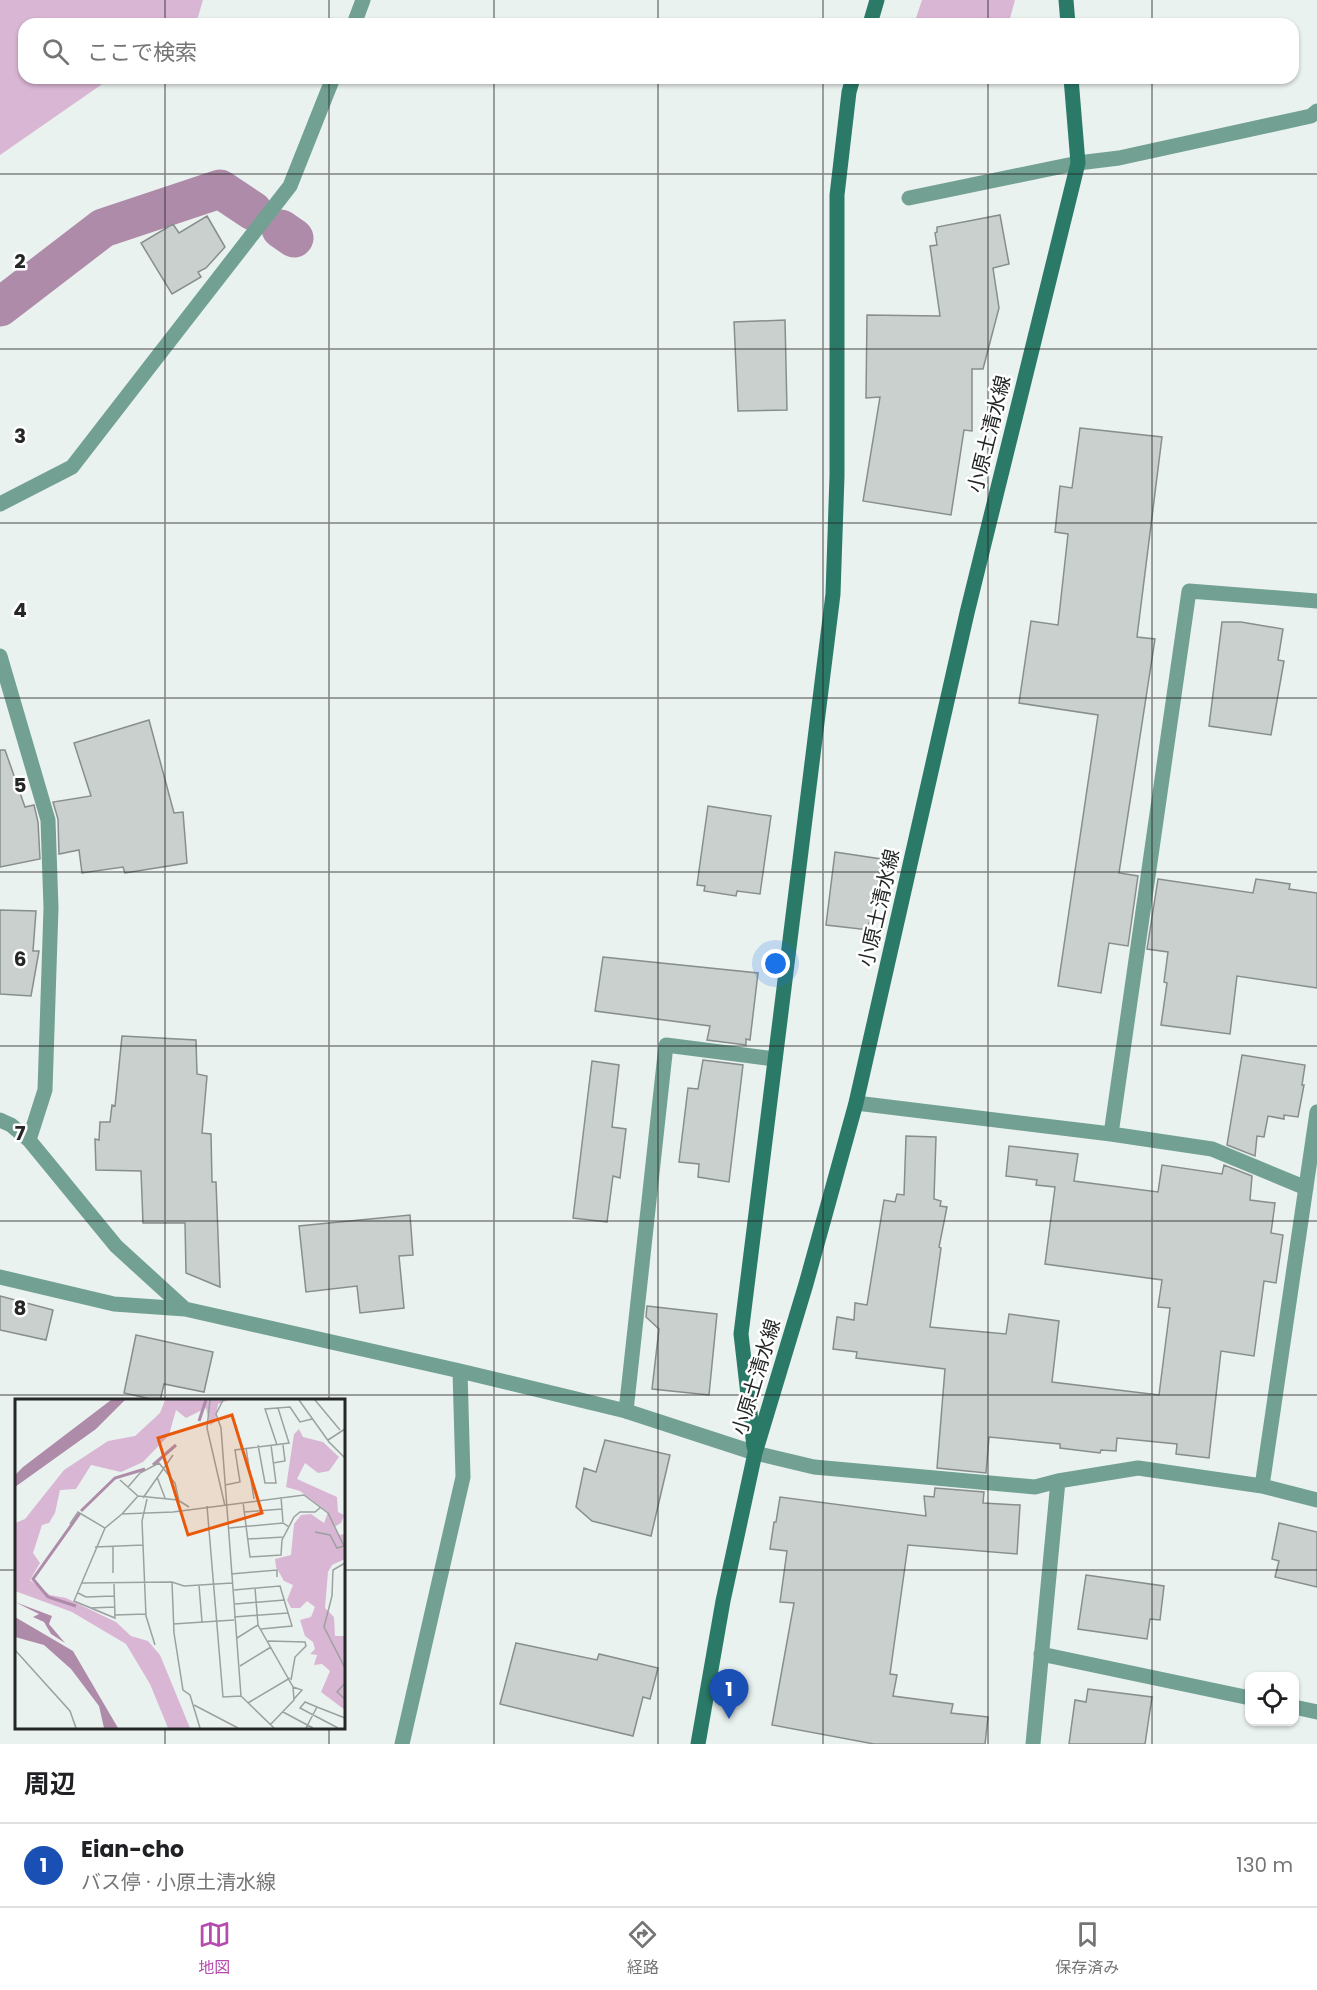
<!DOCTYPE html>
<html lang="ja">
<meta charset="utf-8">
<style>
body{margin:0;font-family:Poppins,"Noto Sans JP",sans-serif;background:#f6f6f6;color:#202124}
.controls{position:absolute;right:18px;bottom:18px;display:grid;overflow:hidden;border-radius:12px;box-shadow:0 2px 4px #0004}
.controls button{width:54px;height:54px;display:grid;place-items:center;padding:0;border:0;border-bottom:2px solid #e0e0e0;background:#fff;color:#202124;font:30px sans-serif}
.you{position:absolute;left:776px;top:964px;width:21px;height:21px;margin:-15px;border:4px solid #fff;border-radius:50%;background:#1a73e8;box-shadow:0 0 0 9px #1a73e833}
.badge{display:grid;place-items:center;width:39px;height:39px;border-radius:50%;background:#b64cae;color:#fff;font-size:20px;font-weight:700}
.pin{position:absolute;translate:-50% -50px;filter:drop-shadow(0 2px 3px #0008)}
.pin::after{content:'';position:absolute;top:32px;width:21px;height:18px;background:inherit;clip-path:polygon(0 0,100% 0,50% 100%)}
.list{margin:0;padding:0;list-style:none}
h2{display:flex;justify-content:space-between;align-items:center;height:78px;margin:0;padding:0 24px;font-size:26px}
h2 small{font-size:20px;font-weight:400;color:#757577}
.list li{display:grid;grid-template-columns:39px 1fr auto;gap:18px;align-items:center;box-sizing:border-box;height:84px;padding:0 24px;border-top:2px solid #e0e0e0}
.list b{display:block;font-size:22px;white-space:nowrap}
.list p{margin:0;font-size:20px;white-space:nowrap;color:#757577}
.list em{font-size:20px;font-style:normal;color:#757577}
.icon{flex:none;width:33px;height:33px;fill:none;stroke:currentColor;stroke-width:2;stroke-linecap:round;stroke-linejoin:round}
.map{position:relative;flex:none;width:1317px;height:1744px;overflow:hidden}
.search{position:absolute;background:#fff;box-shadow:0 2px 4px #0004;left:18px;right:18px;top:18px;height:66px;display:flex;align-items:center;gap:15px;box-sizing:border-box;padding:0 21px;border-radius:18px;color:#757577;font-size:22px}
.sheet{height:162px;background:#fff}
nav{display:flex;justify-content:space-around;align-items:center;box-sizing:border-box;height:84px;border-top:2px solid #e0e0e0;background:#fff;font-size:16px;color:#757577}
nav a{display:grid;justify-items:center;gap:3px}
nav .on{color:#b64cae}
.map>svg:first-child{display:block}
.green{fill:#d9b6d4}
.lines{fill:none;stroke-linecap:round;stroke-linejoin:round}
.canal{stroke:#af8baa;stroke-width:39}
.building{fill:#c9d0ce;stroke:#878e8c;stroke-width:1.5}
.lane{stroke:#72a194;stroke-width:15}
.street{stroke:#72a194;stroke-width:15}
.secondary{stroke:#2b7a68;stroke-width:15}
.grid{fill:none;stroke:#242726;stroke-width:1.5;stroke-opacity:0.55}
.labels{text-anchor:middle;dominant-baseline:central;stroke-width:5;stroke-linejoin:round;paint-order:stroke}
.street-label{font-size:20px;fill:#242726;stroke:#fff}
.inset-river{fill:none;stroke:#af8baa;stroke-width:3}
.inset-road{fill:none;stroke:#9ba19f;stroke-width:1.5}
.view{fill:#e8590c;fill-opacity:0.15;stroke:#e8590c;stroke-width:3}
.inset-edge{fill:none;stroke:#242726;stroke-width:3}
.grid-label{font-size:20px;text-anchor:middle;font-weight:bold;fill:#242726;stroke:#fff;stroke-width:5;stroke-linejoin:round;paint-order:stroke}
</style>
<div class="map">
<svg width="1317" height="1744" viewBox="0 0 1317 1744">
<rect width="100%" height="100%" fill="#eaf2ef"/>
<path class="green" d="M 0,0 L 203,0 L 198,17 L 188,24 L 24,24 L 24,78 L 111,78 L 0,155 Z
M 922,0 L 1015,0 L 1009,22 L 1003,24 L 914,24 Z"/>
<g class="lines">
<path class="canal" d="M 281,229 L 294,238
M 0,307 L 103,228 L 220,189 L 253,211"/>
</g>
<path class="building" d="M 1000,215 L 1009,264 L 993,268 L 999,308 L 983,369 L 972,369 L 972,431 L 964,430 L 951,515 L 863,501 L 880,397 L 866,398 L 867,315 L 940,316 L 930,246 L 937,245 L 935,233 L 937,232 L 937,227 Z
M 207,216 L 225,247 L 206,268 L 198,272 L 201,277 L 172,294 L 141,243 L 173,224 L 179,233 Z
M 785,320 L 787,410 L 738,411 L 734,322 Z
M 1080,428 L 1162,437 L 1137,637 L 1155,639 L 1119,873 L 1138,876 L 1128,946 L 1109,943 L 1101,993 L 1058,986 L 1098,715 L 1019,703 L 1031,621 L 1058,625 L 1068,534 L 1055,532 L 1060,486 L 1072,488 Z
M 1222,622 L 1241,622 L 1283,629 L 1278,660 L 1284,661 L 1271,735 L 1209,726 Z
M 149,720 L 174,813 L 183,812 L 187,863 L 125,873 L 123,867 L 82,873 L 79,850 L 59,854 L 58,819 L 53,802 L 91,796 L 74,743 Z
M 0,750 L 5,750 L 25,807 L 34,805 L 38,822 L 40,859 L 0,867 Z
M 708,806 L 771,816 L 760,894 L 737,891 L 736,896 L 704,891 L 705,886 L 697,885 Z
M 835,852 L 881,859 L 873,923 L 869,923 L 869,930 L 826,925 Z
M 1158,879 L 1253,893 L 1256,879 L 1290,884 L 1289,889 L 1317,893 L 1317,988 L 1237,976 L 1230,1034 L 1161,1025 L 1167,983 L 1164,982 L 1168,952 L 1147,949 Z
M 0,910 L 36,911 L 33,951 L 39,951 L 31,996 L 0,994 Z
M 603,957 L 758,973 L 750,1040 L 746,1039 L 746,1045 L 707,1040 L 710,1026 L 595,1011 Z
M 122,1036 L 196,1040 L 197,1074 L 207,1076 L 202,1133 L 211,1134 L 212,1182 L 216,1182 L 220,1287 L 186,1273 L 185,1223 L 143,1223 L 141,1171 L 96,1170 L 95,1139 L 99,1140 L 100,1122 L 110,1122 L 112,1105 L 115,1106 Z
M 1242,1055 L 1305,1065 L 1302,1085 L 1304,1085 L 1298,1117 L 1284,1115 L 1284,1119 L 1268,1116 L 1264,1137 L 1257,1136 L 1255,1156 L 1227,1145 Z
M 703,1060 L 743,1065 L 729,1182 L 698,1177 L 699,1164 L 679,1162 L 688,1088 L 698,1089 Z
M 592,1061 L 619,1065 L 612,1127 L 626,1129 L 620,1178 L 613,1176 L 607,1222 L 573,1218 Z
M 906,1136 L 936,1137 L 934,1199 L 941,1201 L 940,1206 L 947,1207 L 939,1247 L 941,1248 L 930,1327 L 1006,1334 L 1009,1314 L 1059,1321 L 1052,1382 L 1159,1395 L 1170,1308 L 1158,1307 L 1162,1280 L 1045,1264 L 1055,1187 L 1036,1185 L 1037,1180 L 1006,1176 L 1009,1146 L 1078,1154 L 1074,1181 L 1158,1192 L 1162,1165 L 1222,1174 L 1224,1165 L 1252,1176 L 1250,1200 L 1275,1203 L 1271,1233 L 1283,1235 L 1276,1283 L 1264,1281 L 1254,1356 L 1221,1351 L 1209,1458 L 1176,1454 L 1177,1444 L 1117,1438 L 1116,1451 L 1101,1450 L 1100,1453 L 1060,1448 L 1060,1444 L 989,1437 L 986,1473 L 937,1468 L 945,1369 L 856,1358 L 857,1352 L 833,1349 L 837,1317 L 854,1320 L 855,1303 L 867,1305 L 884,1200 L 895,1202 L 897,1194 L 904,1195 Z
M 410,1215 L 413,1255 L 399,1256 L 404,1308 L 360,1313 L 357,1286 L 306,1292 L 299,1226 Z
M 0,1296 L 53,1310 L 46,1340 L 0,1330 Z
M 647,1306 L 717,1314 L 709,1395 L 652,1389 L 659,1329 L 646,1317 Z
M 136,1335 L 213,1352 L 204,1392 L 164,1384 L 160,1401 L 124,1393 Z
M 605,1440 L 670,1455 L 651,1536 L 592,1521 L 576,1507 L 584,1468 L 596,1472 Z
M 935,1488 L 984,1492 L 983,1503 L 1020,1505 L 1017,1554 L 908,1545 L 890,1674 L 897,1675 L 893,1696 L 953,1704 L 951,1713 L 988,1717 L 985,1744 L 874,1744 L 772,1725 L 794,1603 L 780,1602 L 787,1551 L 770,1549 L 774,1522 L 776,1522 L 780,1497 L 926,1516 L 924,1496 L 934,1497 Z
M 1279,1523 L 1317,1532 L 1317,1587 L 1275,1577 L 1279,1561 L 1272,1559 Z
M 1086,1575 L 1164,1586 L 1160,1620 L 1150,1619 L 1147,1639 L 1078,1629 Z
M 516,1643 L 597,1660 L 599,1654 L 658,1668 L 650,1699 L 643,1697 L 633,1736 L 500,1704 Z
M 1088,1689 L 1152,1697 L 1145,1744 L 1069,1744 L 1075,1700 L 1086,1702 Z"/>
<g class="lines">
<path class="lane" d="M 354,24 L 363,0
M 909,198 L 1078,163 L 1119,158 L 1311,116 L 1317,111
M 161,352 L 290,186 L 333,78
M 626,1411 L 666,1045 L 775,1059"/>
<path class="street" d="M 0,504 L 72,467 L 161,352
M 0,656 L 48,820 L 51,908 L 45,1090 L 29,1140
M 856,1103 L 1111,1134 L 1189,591 L 1317,601
M 0,1120 L 11,1125 L 29,1140 L 116,1246 L 185,1309
M 1111,1134 L 1212,1149 L 1306,1188
M 0,1277 L 114,1304 L 185,1309 L 460,1371 L 626,1411 L 755,1453 L 814,1467 L 1035,1487 L 1058,1481 L 1138,1468 L 1262,1486 L 1317,1500
M 1262,1486 L 1317,1112
M 1041,1654 L 1250,1698
M 1294,1707 L 1317,1712
M 402,1744 L 463,1477 L 460,1371
M 1033,1744 L 1058,1481"/>
<path class="secondary" d="M 1066,0 L 1068,24
M 870,24 L 877,0
M 754,1447 L 741,1334 L 833,594 L 837,476 L 837,195 L 849,92 L 853,78
M 698,1744 L 723,1601 L 755,1453 L 806,1284 L 856,1103 L 967,613 L 1078,163 L 1071,78"/>
</g>
<path class="grid" d="M 165,0 L 165,24M 329,0 L 329,24M 494,0 L 494,24M 658,0 L 658,24M 823,0 L 823,24M 988,0 L 988,24M 1152,0 L 1152,24M 165,78 L 165,1400M 329,78 L 329,1400M 494,78 L 494,1744M 658,78 L 658,1744M 823,78 L 823,1744M 988,78 L 988,1744M 1152,78 L 1152,1744M 0,174 L 1317,174M 0,349 L 1317,349M 0,523 L 1317,523M 0,698 L 1317,698M 0,872 L 1317,872M 0,1046 L 1317,1046M 0,1221 L 1317,1221M 0,1395 L 1317,1395M 0,1570 L 16,1570M 344,1570 L 1317,1570M 165,1728 L 165,1744M 329,1728 L 329,1744"/>
<g class="labels">
<g class="street-label">
<text transform="translate(989 434) rotate(-76)">小原土清水線</text>
<text transform="translate(879 908) rotate(-77)">小原土清水線</text>
<text transform="translate(756 1377) rotate(-73)">小原土清水線</text>
</g>
</g>
<g transform="translate(15 1399)">
<rect width="330" height="330" fill="#eaf2ef"/>
<path d="M 150,1 L 214,1 L 203,5 L 200,23 L 195,26 L 191,9 L 171,19 L 161,11 L 154,36 L 128,63 L 106,73 L 76,66 L 61,90 L 45,91 L 40,114 L 34,124 L 27,126 L 18,154 L 25,164 L 15,181 L 35,196 L 51,199 L 101,223 L 116,237 L 133,242 L 145,256 L 175,329 L 153,329 L 135,285 L 111,245 L 57,213 L 0,192 L 0,124 L 10,120 L 49,71 L 93,42 L 120,37 L 145,14 ZM 284,30 L 288,38 L 308,43 L 324,58 L 314,72 L 303,74 L 290,64 L 282,80 L 322,98 L 323,113 L 329,116 L 326,124 L 319,128 L 324,136 L 330,135 L 330,160 L 317,166 L 313,173 L 310,209 L 319,218 L 320,237 L 330,237 L 330,311 L 306,293 L 315,272 L 307,265 L 299,266 L 302,256 L 295,255 L 300,250 L 298,243 L 290,237 L 285,221 L 296,218 L 300,208 L 292,202 L 285,209 L 276,209 L 272,201 L 278,186 L 269,182 L 261,168 L 260,160 L 276,156 L 279,125 L 286,116 L 296,115 L 309,124 L 313,113 L 285,92 L 271,88 L 279,35 Z" fill="#d9b6d4"/>
<path d="M 96,1 L 110,1 L 81,30 L 0,88 L 0,76 L 8,68 ZM 0,203 L 37,217 L 34,225 L 50,244 L 36,235 L 29,223 L 18,218 L 24,215 ZM 0,218 L 58,252 L 103,329 L 89,329 L 84,307 L 56,270 L 29,246 L 0,238 Z" fill="#af8baa"/>
<path class="inset-river" d="M 184,22 L 191,1M 138,66 L 161,46M 66,112 L 100,79 L 130,70M 61,207 L 33,198 L 18,180 L 65,114"/>
<path class="inset-road" d="M 195,1 L 192,29 L 210,107M 208,1 L 201,15 L 206,29 L 226,297 L 259,329M 284,1 L 314,43 L 330,59M 300,1 L 325,31M 313,41 L 330,30M 243,46 L 250,84 L 261,84 L 256,46M 262,46 L 250,10 L 275,8 L 285,23 L 297,20M 231,49 L 239,100M 258,64 L 270,62 L 268,46M 142,78 L 150,99M 105,81 L 123,97 L 163,101 L 174,108M 210,86 L 225,83 L 220,51 L 274,44 L 263,9M 113,88 L 125,74 L 144,64 L 160,84 L 164,102M 123,97 L 107,115 L 158,113 L 289,96 L 313,114 L 329,147 L 322,149 L 315,136 L 300,133M 266,98 L 268,123M 128,99 L 158,56M 132,100 L 127,122 L 131,217 L 140,246M 228,103 L 235,158 L 266,156 L 267,141 L 279,118 L 285,113 L 300,113 L 306,108M 192,107 L 208,298 L 226,297M 230,113 L 267,110M 55,125 L 63,113 L 90,129 L 59,202 L 100,219 L 99,185M 90,129 L 107,115M 214,129 L 268,124 L 274,128M 233,140 L 269,138M 98,147 L 98,174M 80,148 L 128,146M 330,164 L 318,171 L 317,197 L 309,228 L 330,269M 216,175 L 262,171 L 262,178M 157,183 L 159,234 L 168,291 L 175,296 L 185,329M 67,184 L 157,183 L 169,187 L 217,184M 184,186 L 187,223M 240,189 L 243,226 L 278,288 L 279,301 L 255,326M 219,191 L 265,187 L 277,227 L 246,230M 63,194 L 71,198 L 99,197M 220,205 L 270,201M 75,209 L 100,208M 100,216 L 131,215M 219,218 L 273,214M 158,225 L 219,221M 222,239 L 243,226M 253,242 L 290,243 L 291,247 L 280,258 L 276,281M 0,251 L 55,312 L 61,329M 225,267 L 256,248M 330,284 L 322,293 L 330,300M 278,288 L 287,291 L 279,300M 233,304 L 275,279M 179,306 L 223,329M 302,308 L 290,303 L 285,309 L 323,329M 268,313 L 298,329M 291,329 L 302,308 L 330,319"/>
<path class="view" d="M 217,16 L 247,114 L 173,136 L 143,39 Z"/>
<rect width="330" height="330" class="inset-edge"/>
</g>
<g class="grid-label">
<text x="20" y="268">2</text>
<text x="20" y="443">3</text>
<text x="20" y="617">4</text>
<text x="20" y="792">5</text>
<text x="20" y="966">6</text>
<text x="20" y="1140">7</text>
<text x="20" y="1315">8</text>
</g>
</svg>
<div class="controls">
<button><svg class="icon" aria-label="locate" viewBox="0 0 24 24"><circle cx="12" cy="12" r="6"/><path d="M12 2v4M12 18v4M2 12h4M18 12h4"/></svg></button>
</div>
<div class="you"></div>
<div class="pin badge" style="left:729px;top:1719px;background:#1a4fb4">1</div>
<div class="search"><svg class="icon" aria-label="search" viewBox="0 0 24 24"><circle cx="10" cy="10" r="6"/><path d="M15 15l6 6"/></svg>ここで検索</div>
</div>
<section class="sheet">
<h2>周辺<small></small></h2>
<ul class="list">
<li><span class="badge" style="background:#1a4fb4">1</span><div><b>Eian-cho</b><p>バス停 · 小原土清水線</p></div><em>130 m</em></li>
</ul>
</section>
<nav>
<a class="on"><svg class="icon" aria-label="map" viewBox="0 0 24 24"><path d="M3 6l6-2 6 2 6-2v14l-6 2-6-2-6 2zM9 4v14M15 6v14"/></svg>地図</a>
<a><svg class="icon" aria-label="directions" viewBox="0 0 24 24"><path d="M12 3l9 9-9 9-9-9zM9 14v-3h6M13 9l2 2-2 2"/></svg>経路</a>
<a><svg class="icon" aria-label="saved" viewBox="0 0 24 24"><path d="M7 4h10v16l-5-4-5 4z"/></svg>保存済み</a>
</nav>
